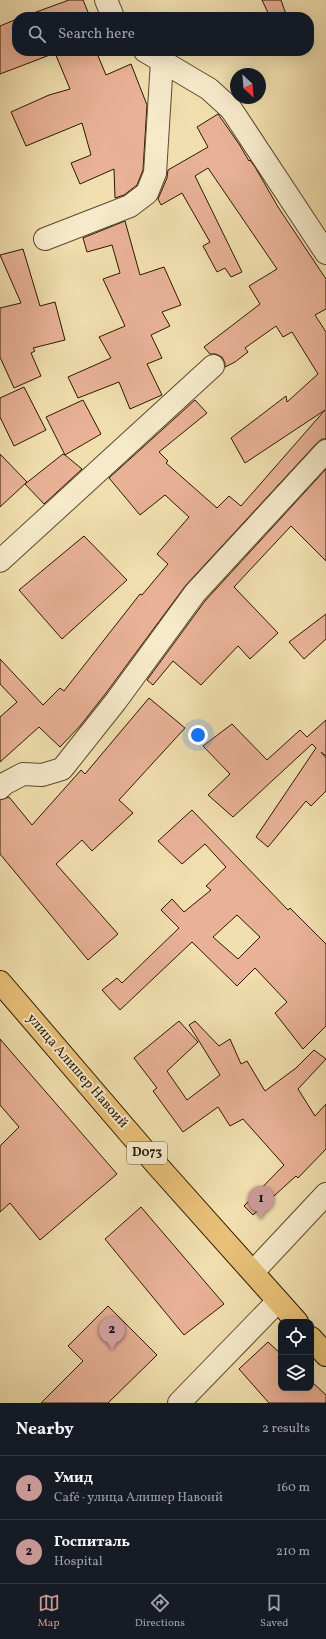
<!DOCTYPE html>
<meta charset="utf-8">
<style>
body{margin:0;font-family:Vollkorn,serif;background:#242831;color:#f1f3f6}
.controls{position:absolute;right:12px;bottom:12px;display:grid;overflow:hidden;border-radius:8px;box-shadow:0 4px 16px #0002}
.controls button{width:36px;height:36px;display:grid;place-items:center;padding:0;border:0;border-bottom:1px solid #363941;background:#171b24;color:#f1f3f6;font:20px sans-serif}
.compass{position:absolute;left:230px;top:68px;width:36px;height:36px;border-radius:50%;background:#171b24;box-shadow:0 4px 16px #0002;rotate:154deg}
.you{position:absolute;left:198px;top:735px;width:14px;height:14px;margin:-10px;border:3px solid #fff;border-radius:50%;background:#1a73e8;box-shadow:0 0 0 6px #1a73e833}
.badge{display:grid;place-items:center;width:26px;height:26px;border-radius:50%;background:#c59692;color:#111;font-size:13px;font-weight:700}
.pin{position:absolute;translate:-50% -33px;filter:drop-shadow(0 1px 2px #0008)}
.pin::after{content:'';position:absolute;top:21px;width:14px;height:12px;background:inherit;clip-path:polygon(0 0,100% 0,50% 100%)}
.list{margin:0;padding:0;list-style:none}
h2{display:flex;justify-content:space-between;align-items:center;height:52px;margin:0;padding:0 16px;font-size:17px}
h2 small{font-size:13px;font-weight:400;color:#9ea1a6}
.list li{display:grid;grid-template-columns:26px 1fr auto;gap:12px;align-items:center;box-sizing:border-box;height:64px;padding:0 16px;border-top:1px solid #363941}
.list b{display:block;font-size:15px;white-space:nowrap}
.list p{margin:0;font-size:13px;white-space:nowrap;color:#9ea1a6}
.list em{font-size:13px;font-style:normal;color:#9ea1a6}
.icon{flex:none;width:22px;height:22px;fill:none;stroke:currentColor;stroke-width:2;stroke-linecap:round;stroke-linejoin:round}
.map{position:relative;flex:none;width:326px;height:1403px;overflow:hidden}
.search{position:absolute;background:#171b24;box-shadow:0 4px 16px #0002;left:12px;right:12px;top:12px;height:44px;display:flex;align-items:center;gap:10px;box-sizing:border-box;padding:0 14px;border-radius:16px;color:#9ea1a6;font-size:15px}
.sheet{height:180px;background:#171b24}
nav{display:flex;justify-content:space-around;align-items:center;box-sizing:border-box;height:56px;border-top:1px solid #363941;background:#171b24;font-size:11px;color:#9ea1a6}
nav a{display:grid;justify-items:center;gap:2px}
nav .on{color:#c59692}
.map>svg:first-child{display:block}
.building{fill:#e9b297;stroke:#2b1801;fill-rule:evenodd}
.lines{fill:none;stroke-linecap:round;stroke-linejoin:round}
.minor-casing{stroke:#5c4a2c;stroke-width:24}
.tertiary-casing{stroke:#5c4a2c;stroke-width:24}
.primary-casing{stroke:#2b1801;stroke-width:24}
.minor{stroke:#f6eacb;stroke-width:22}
.tertiary{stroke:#f6eacb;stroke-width:22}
.primary{stroke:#e8c078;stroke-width:22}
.labels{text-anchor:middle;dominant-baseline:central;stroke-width:4;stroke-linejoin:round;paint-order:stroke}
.shield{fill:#f6eacb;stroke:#68573e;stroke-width:1}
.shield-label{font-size:13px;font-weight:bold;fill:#2b1801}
.street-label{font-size:14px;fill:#2b1801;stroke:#f6eacb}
</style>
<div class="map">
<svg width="326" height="1403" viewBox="0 0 326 1403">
<rect width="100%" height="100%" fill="#f1dfaf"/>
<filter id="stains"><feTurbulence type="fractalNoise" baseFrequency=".005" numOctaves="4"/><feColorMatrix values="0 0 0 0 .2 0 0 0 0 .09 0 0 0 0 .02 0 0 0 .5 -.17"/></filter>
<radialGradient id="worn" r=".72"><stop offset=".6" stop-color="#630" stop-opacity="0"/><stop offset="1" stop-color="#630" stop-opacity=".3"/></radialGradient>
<path class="building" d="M 69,0 L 83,0 L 90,17 L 28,17 L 28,15 Z
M 262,0 L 281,0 L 287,17 L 270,17 Z
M 17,19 L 17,51 L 96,51 L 106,75 L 131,64 L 147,105 L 143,170 L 137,185 L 124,195 L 115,198 L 114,169 L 80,184 L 71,163 L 91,155 L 82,123 L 26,146 L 11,112 L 49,95 L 70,89 L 55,53 L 0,74 L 0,26 Z
M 218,114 L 239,144 L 249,161 L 250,160 L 255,167 L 278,207 L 326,279 L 326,309 L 315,315 L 326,332 L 326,439 L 322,439 L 317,443 L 186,585 L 106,693 L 80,726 L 60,747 L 39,727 L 0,762 L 0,717 L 17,702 L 0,684 L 0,659 L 43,705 L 60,688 L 64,691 L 140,594 L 142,595 L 168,564 L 157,554 L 189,517 L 165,495 L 140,515 L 109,478 L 195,400 L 207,413 L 159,452 L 168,461 L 166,463 L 217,508 L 229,496 L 241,506 L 325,410 L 245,463 L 231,438 L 286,396 L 287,402 L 318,374 L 292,332 L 283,337 L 276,326 L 245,348 L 248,352 L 235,362 L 225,367 L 225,363 L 222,357 L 216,354 L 210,354 L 204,347 L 260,304 L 249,286 L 277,269 L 208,168 L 195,176 L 242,272 L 231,277 L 225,268 L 217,272 L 203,246 L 210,242 L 182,193 L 161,205 L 158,199 L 167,178 L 168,170 L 208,147 L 197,127 Z
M 125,221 L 140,275 L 164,267 L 181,305 L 162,312 L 170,326 L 151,335 L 162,358 L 147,364 L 162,395 L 130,409 L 119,382 L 78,398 L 68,377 L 111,358 L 99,337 L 125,326 L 103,279 L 120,273 L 112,245 L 87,252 L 83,238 Z
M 23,249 L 40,306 L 55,302 L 65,340 L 33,348 L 35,351 L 31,353 L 41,376 L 14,388 L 0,357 L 0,308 L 21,303 L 0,255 Z
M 24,387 L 46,430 L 14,446 L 0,417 L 0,398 Z
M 83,400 L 101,434 L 65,455 L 82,469 L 44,504 L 25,484 L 63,454 L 65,455 L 46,417 Z
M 0,454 L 27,482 L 0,507 Z
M 326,469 L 326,561 L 291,526 L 234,587 L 278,633 L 250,659 L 238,646 L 201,685 L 173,661 L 153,685 L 147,680 L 205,601 Z
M 84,536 L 127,580 L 62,639 L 19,590 Z
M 326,614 L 326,639 L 304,659 L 289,642 Z
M 149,698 L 185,728 L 119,800 L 133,813 L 92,851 L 82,840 L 56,864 L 118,934 L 88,960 L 0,854 L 0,800 L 9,797 L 32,825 L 81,770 L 85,774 Z
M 326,720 L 326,756 L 321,752 L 326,758 L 326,791 L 311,806 L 306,801 L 268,847 L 256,837 L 316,748 L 312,744 L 233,817 L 208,795 L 230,774 L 203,746 L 232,724 L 267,760 L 300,730 L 307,737 Z
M 192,810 L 288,910 L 290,908 L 326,944 L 326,1026 L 303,1049 L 275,1013 L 287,1002 L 255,968 L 237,986 L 192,942 L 120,1010 L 102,990 L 117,978 L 122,983 L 179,928 L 161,910 L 172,899 L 184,912 L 211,890 L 206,886 L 226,867 L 205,844 L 182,864 L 158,841 ZM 237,915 L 260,937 L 238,959 L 213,937 Z
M 179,1021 L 198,1042 L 167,1071 L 187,1100 L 220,1075 L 189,1025 L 195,1021 L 219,1046 L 230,1039 L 241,1064 L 247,1061 L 265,1091 L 296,1068 L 314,1050 L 326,1059 L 298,1089 L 315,1116 L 326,1104 L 326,1149 L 298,1178 L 296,1176 L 253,1215 L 244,1206 L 284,1165 L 243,1119 L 230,1126 L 218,1107 L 183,1132 L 153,1091 L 157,1088 L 134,1058 Z
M 0,1039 L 117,1174 L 40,1240 L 10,1203 L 0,1212 L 0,1146 L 19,1127 L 0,1105 Z
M 141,1207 L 224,1304 L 184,1335 L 105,1239 Z
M 108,1306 L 157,1355 L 108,1403 L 41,1403 L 83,1361 L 68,1346 Z
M 268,1342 L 281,1354 L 281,1388 L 311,1388 L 311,1381 L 326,1395 L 326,1403 L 269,1403 L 239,1369 Z"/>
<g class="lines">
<defs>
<path id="minor" d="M 106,0 L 113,17
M 145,51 L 209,89 L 231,109 L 326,253
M 45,239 L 130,206 L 147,193 L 155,173 L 162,61
M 0,561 L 213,366
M 0,788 L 4,784 L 23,774 L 42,775 L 62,769 L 116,701 L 195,593 L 326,451"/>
<path id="tertiary" d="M 253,1272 L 326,1194
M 179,1403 L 278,1301"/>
<path id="primary" d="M 0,982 L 156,1164 L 297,1322
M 311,1338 L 326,1355"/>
</defs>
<use href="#minor" class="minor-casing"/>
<use href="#tertiary" class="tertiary-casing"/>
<use href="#primary" class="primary-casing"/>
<use href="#minor" class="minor"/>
<use href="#tertiary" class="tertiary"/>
<use href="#primary" class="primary"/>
</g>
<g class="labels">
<rect class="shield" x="127" y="1142" width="40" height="22" rx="3"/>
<g class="shield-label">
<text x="147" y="1153">D073</text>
</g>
<g class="street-label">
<text transform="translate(77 1071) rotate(49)">улица Алишер Навоий</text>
</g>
</g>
<rect width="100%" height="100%" filter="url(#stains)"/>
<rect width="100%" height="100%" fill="url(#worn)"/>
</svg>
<div class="controls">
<button><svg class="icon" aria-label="locate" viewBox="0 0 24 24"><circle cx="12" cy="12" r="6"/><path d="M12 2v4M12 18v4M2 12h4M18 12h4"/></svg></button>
<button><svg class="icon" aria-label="layers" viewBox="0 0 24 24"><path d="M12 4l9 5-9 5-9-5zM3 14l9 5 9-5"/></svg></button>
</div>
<svg class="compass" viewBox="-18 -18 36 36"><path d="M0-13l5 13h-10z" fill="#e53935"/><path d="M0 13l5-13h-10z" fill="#9ea1a6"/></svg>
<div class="you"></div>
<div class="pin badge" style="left:261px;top:1219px">1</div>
<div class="pin badge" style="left:112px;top:1350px">2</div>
<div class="search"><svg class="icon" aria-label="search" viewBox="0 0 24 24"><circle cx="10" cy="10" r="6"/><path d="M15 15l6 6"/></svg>Search here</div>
</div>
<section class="sheet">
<h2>Nearby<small>2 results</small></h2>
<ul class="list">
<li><span class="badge">1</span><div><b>Умид</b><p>Café · улица Алишер Навоий</p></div><em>160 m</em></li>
<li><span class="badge">2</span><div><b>Госпиталь</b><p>Hospital</p></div><em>210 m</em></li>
</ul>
</section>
<nav>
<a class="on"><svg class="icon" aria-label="map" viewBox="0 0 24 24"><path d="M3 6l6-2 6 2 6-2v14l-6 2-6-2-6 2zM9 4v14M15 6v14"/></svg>Map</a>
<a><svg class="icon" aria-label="directions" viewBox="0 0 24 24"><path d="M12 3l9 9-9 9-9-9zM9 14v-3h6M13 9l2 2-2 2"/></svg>Directions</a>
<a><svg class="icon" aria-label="saved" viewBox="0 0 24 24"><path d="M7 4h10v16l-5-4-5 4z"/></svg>Saved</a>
</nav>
